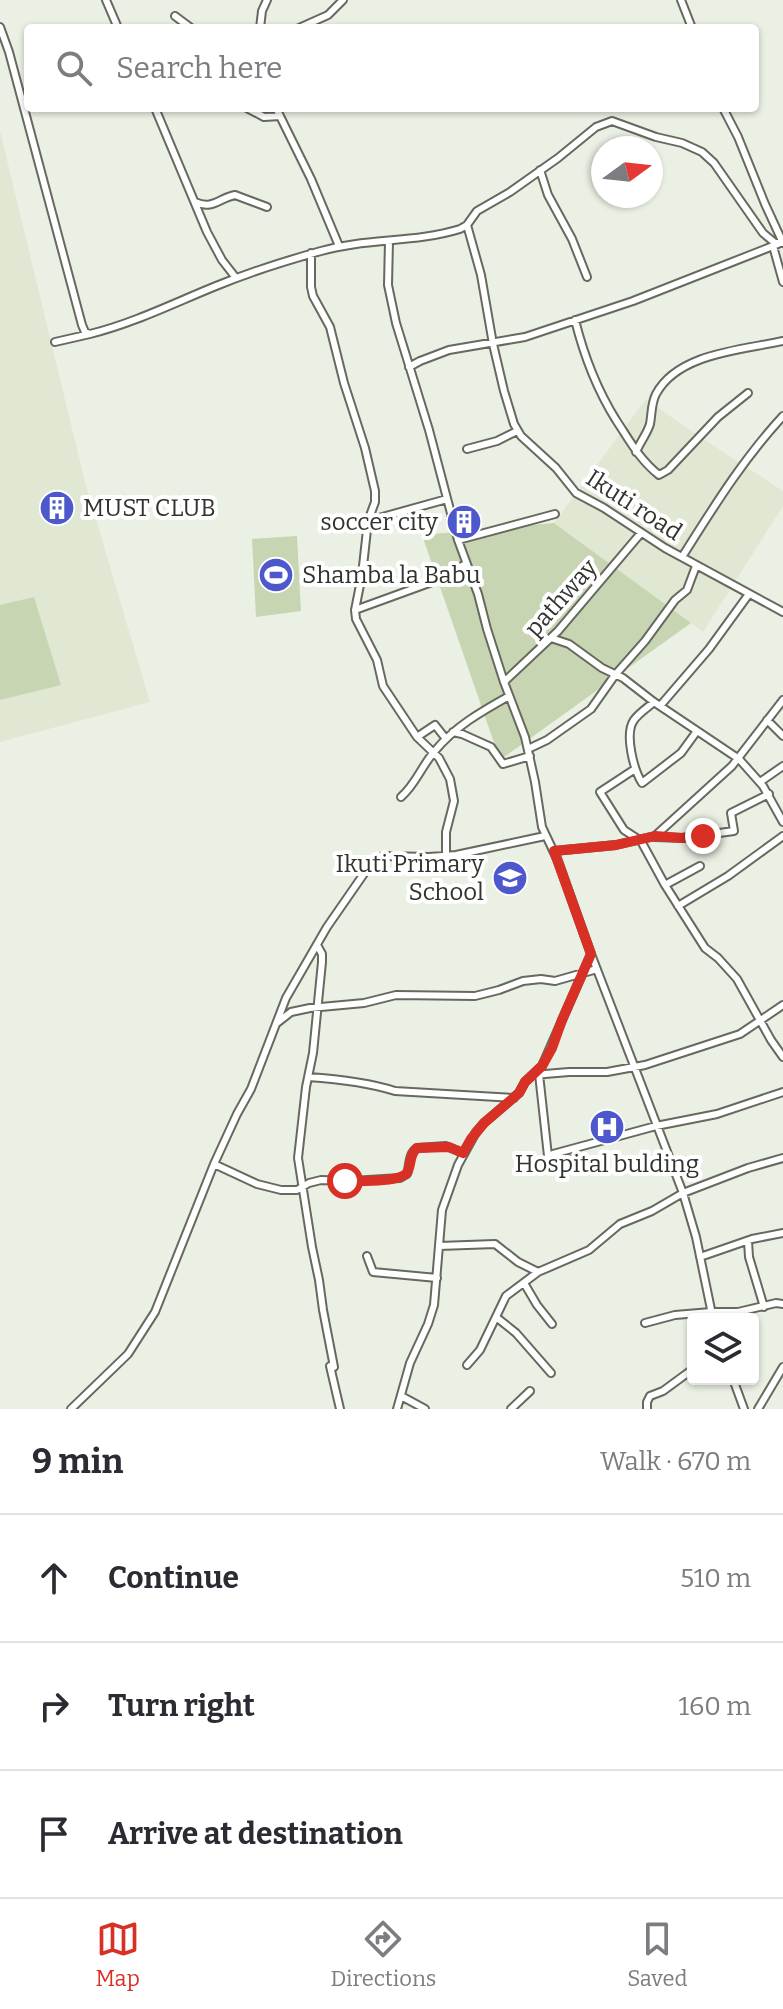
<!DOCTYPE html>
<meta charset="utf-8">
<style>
body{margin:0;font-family:Bitter,serif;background:#f7f7f7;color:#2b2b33}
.controls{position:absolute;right:24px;bottom:24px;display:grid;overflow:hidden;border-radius:8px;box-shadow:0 2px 6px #0004}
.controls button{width:72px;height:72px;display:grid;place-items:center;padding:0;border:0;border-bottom:2px solid #e1e1e2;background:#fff;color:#2b2b33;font:40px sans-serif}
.compass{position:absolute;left:591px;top:136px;width:72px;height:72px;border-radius:50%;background:#fff;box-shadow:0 2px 6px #0004;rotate:75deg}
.stop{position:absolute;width:24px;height:24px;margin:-18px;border:6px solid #d93025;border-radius:50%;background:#fff}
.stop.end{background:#d93025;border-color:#fff;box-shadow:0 2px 8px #0008}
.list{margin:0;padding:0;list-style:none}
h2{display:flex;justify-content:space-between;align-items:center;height:104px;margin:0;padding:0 32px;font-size:34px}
h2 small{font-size:26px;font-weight:400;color:#7c7c81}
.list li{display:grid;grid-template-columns:52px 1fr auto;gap:24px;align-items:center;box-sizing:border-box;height:128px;padding:0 32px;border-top:2px solid #e1e1e2}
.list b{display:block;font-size:30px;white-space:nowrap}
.list em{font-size:26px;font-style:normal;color:#7c7c81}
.icon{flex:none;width:44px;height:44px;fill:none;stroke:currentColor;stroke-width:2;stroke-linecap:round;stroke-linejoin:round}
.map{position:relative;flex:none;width:783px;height:1409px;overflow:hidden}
.search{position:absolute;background:#fff;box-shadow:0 2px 6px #0004;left:24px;right:24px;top:24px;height:88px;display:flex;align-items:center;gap:20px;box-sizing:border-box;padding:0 28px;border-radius:8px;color:#7c7c81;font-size:30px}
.sheet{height:488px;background:#fff}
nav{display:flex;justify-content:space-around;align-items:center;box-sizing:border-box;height:112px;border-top:2px solid #e1e1e2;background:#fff;font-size:22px;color:#7c7c81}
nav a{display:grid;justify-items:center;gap:4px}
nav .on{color:#d93025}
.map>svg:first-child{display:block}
.built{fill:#e0e8d4}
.green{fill:#c8d5b3}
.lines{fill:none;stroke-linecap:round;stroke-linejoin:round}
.street-casing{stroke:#65695e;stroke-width:10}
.street{stroke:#fff;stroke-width:6}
.route{stroke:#d93025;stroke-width:10}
.labels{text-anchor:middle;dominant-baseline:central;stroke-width:8;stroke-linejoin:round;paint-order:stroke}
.street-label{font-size:24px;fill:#31332e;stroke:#fff}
.poi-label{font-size:24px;fill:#31332e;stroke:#fff;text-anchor:start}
</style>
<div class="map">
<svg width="783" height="1409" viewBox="0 0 783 1409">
<rect width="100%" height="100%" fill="#ebf0e4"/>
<path class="built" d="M 0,131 L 85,482 L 150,702 L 0,742 Z
M 646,399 L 691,431 L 783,491 L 783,506 L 703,632 L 554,523 Z"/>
<path class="green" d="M 554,523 L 691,623 L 500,760 L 422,535 Z
M 297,536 L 301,611 L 256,617 L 252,539 Z
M 34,597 L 61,685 L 0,700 L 0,605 Z"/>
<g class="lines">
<defs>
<path id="street" d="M 106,0 L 118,28
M 681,0 L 692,28
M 175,16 L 191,28
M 0,27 L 9,52 L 82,325 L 85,332 L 90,334 C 134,323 174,303 216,286 C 250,272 285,261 321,251 C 366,238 415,243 460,229 L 467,225 L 477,211 L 510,192 L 558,158 L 596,127 L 612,121 L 656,137 L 682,143 L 702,152 L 714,163 L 763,233 L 775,243 L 783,243
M 260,28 L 262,11 L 267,0
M 299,28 L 328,15 L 343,0
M 155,108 L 207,232 L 222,260 L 236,278
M 247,108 L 264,117 L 280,116
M 276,108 L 311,179 L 339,246
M 723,108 L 738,137 L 765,204 L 783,243
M 540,170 L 548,195 L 572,239 L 587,277
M 195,202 C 213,210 219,198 235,195 L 267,207
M 467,225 L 481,275 L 493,344 L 504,391 L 514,424 L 521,436 L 556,468 L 576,493 L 604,508 L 665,548 L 783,612
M 389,241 L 388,285 L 396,323 L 429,430 L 458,540 L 478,594 L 487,629 L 504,682 L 525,737 L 535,782 L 542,827 L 558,861 L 591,954 L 683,1193 L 696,1237 L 713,1319
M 773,246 L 783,282
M 311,253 L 311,287 L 313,296 L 330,327 L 344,383 L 365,448 L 375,491 L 375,502 L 368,521 L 362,575 L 355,610 L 356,619 L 377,660 L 383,686 L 417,737 L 439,758 L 450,779 L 454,801 L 446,832 L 446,856
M 575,320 C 584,356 596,388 616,420 C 630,441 639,459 659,475 L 668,470 L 718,417 L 748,393
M 55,342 L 90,334
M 409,367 L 420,361 L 449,350 L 525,337 L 633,301 L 778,244
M 467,449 L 497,441 L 517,431
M 636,452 C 640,442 647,434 650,424 C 652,413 651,404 656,394 C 678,353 742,350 783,341
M 368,521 L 447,499
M 458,540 L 555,514
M 682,557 C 713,508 743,459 783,416
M 355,610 L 432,582 L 466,564
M 551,638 L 569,644 L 602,668 L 623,678 L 654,702 L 739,759 L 763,786 L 783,822
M 504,682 L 558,631 L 641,533
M 654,702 C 647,708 639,713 634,720 C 624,734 634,770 642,783 L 681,753 L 697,731
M 660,706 L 709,649 L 749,594
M 767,720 L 783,736
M 453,732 L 462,734 L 491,747 L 503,764 L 530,756
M 417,737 L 435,725 L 446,739
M 528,749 L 547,740 L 591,709 L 615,675 L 645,641 L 675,600 L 687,590 L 696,566
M 635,769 L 600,792 L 624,830 L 641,841 L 665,885 L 705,948 L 718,958 L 737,979 L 771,1040 L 783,1057
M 760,782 L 783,766
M 401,797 C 416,784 421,767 434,752 C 454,727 482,711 509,696
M 655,837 L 682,838 L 734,831 L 731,813 L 769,794
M 554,851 L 616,845 L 655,836 L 732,766 L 783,700
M 665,885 L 700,866
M 678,906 L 728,876 L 783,836
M 317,945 L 322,954 L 322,962 L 313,1053 L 306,1087 L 298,1158 L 312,1247 L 319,1280 L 323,1310 L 334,1367
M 277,1023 L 291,1012 L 310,1008 L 364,1003 L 396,995 L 475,996 L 499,990 L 523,981 L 541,979 L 555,981 L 597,969
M 539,1074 L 548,1156 L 553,1154 L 559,1158 L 580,1161
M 533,1075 L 569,1072 L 607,1072 L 645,1065 L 740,1034 L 783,1005
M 308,1077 C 337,1079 367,1082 395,1091 L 514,1098
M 553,1154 L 656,1126 L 717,1114 L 783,1092
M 214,1164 L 257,1184 L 281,1190 L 297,1190 L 309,1183 L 321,1180 L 352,1181 L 400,1178 L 407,1174 C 410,1165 408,1154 417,1148 L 446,1146 L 463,1153
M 748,1241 L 749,1257 L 764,1307
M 439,1246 L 495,1244 L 518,1262 L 538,1272
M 367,1256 L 373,1272 L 437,1278
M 700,1257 L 752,1239 L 783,1233
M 524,1283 L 537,1305 L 552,1324
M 496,1317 L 516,1333 L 551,1373
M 645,1323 L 675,1315 L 711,1312 L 738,1312 L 776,1303 L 783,1304
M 467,1365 L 480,1350 L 506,1296 L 538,1272 L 589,1250 L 620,1224 L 652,1211 L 683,1193 L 748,1168 L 783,1158
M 330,1366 L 340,1409
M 733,1379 L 744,1409
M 401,1396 L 425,1409
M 71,1409 L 128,1354 L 155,1312 L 214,1164 L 237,1114 L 251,1089 L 286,998 L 327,927 L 370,865 L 376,859 L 383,856 L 429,857 L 456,855 L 545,836
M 397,1409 L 410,1363 L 428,1324 L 434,1305 L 442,1210 L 458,1165 L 476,1132 L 484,1123 L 519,1093 L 525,1082 L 542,1066 L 591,954
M 511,1409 L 530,1391
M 647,1409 L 647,1402 L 650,1396 L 663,1391 L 693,1369
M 758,1409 L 783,1367"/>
</defs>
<use href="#street" class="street-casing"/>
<use href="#street" class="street"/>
</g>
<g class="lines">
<path class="route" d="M 345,1181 C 357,1181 403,1183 408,1171 C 412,1162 409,1155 417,1148 L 449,1147 L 463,1153 L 471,1139 L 484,1123 L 519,1093 L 525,1082 L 542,1066 L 552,1048 L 562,1020 L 591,954 L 554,851 L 616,845 L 655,836 L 682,838 L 703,836"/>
</g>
<defs>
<symbol id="building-disc" viewBox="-11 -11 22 22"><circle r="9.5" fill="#4d58cd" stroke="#fff"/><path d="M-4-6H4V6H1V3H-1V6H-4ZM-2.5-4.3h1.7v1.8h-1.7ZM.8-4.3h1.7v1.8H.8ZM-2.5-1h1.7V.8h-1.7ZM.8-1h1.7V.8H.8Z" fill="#fff"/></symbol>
<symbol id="stadium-disc" viewBox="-11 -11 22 22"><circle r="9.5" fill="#4d58cd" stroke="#fff"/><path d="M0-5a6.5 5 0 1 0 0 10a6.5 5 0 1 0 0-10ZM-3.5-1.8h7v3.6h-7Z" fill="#fff"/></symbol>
<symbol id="school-disc" viewBox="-11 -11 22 22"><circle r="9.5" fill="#4d58cd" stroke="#fff"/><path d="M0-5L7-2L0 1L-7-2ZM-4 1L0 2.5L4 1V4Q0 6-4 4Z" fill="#fff"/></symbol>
<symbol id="hospital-disc" viewBox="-11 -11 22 22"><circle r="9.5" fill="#4d58cd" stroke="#fff"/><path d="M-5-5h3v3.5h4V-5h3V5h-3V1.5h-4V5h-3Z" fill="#fff"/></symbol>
</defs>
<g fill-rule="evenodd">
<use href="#building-disc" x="37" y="488" width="40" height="40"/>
<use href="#building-disc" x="444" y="502" width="40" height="40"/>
<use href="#stadium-disc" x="256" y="555" width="40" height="40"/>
<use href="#school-disc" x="490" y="858" width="40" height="40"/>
<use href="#hospital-disc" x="587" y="1107" width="40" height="40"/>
</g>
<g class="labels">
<g class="street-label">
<text transform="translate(634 505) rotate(33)">Ikuti road</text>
<text transform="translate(561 598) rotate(-48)">pathway</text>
</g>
<g class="poi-label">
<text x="83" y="508">MUST CLUB</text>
<text x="438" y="522" text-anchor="end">soccer city</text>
<text x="302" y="575">Shamba la Babu</text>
<text x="484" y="864" text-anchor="end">Ikuti Primary<tspan x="484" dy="28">School</tspan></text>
<text x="607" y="1164" text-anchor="middle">Hospital bulding</text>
</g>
</g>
</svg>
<div class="controls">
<button><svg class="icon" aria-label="layers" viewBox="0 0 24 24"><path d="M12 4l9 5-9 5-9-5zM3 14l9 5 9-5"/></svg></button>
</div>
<svg class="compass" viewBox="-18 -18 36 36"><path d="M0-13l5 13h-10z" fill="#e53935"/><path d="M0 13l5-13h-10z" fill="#7c7c81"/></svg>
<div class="stop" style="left:345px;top:1181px"></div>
<div class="stop end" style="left:703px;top:836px"></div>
<div class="search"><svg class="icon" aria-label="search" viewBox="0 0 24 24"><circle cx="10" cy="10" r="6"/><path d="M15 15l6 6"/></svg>Search here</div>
</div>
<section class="sheet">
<h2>9 min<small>Walk · 670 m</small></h2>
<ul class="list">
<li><svg class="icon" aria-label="ahead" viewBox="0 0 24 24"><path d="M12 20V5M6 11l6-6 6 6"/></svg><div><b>Continue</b></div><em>510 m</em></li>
<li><svg class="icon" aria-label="right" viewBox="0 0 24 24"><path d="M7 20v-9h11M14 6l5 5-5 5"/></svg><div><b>Turn right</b></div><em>160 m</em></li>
<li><svg class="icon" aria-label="arrive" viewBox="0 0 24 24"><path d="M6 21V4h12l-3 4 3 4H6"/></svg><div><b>Arrive at destination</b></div></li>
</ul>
</section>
<nav>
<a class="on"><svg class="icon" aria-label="map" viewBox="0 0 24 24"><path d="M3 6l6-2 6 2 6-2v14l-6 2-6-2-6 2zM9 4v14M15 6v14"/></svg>Map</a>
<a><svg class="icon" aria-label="directions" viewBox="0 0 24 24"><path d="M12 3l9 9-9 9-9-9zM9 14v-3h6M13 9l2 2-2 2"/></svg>Directions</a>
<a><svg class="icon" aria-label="saved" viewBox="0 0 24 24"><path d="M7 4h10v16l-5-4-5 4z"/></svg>Saved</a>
</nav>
